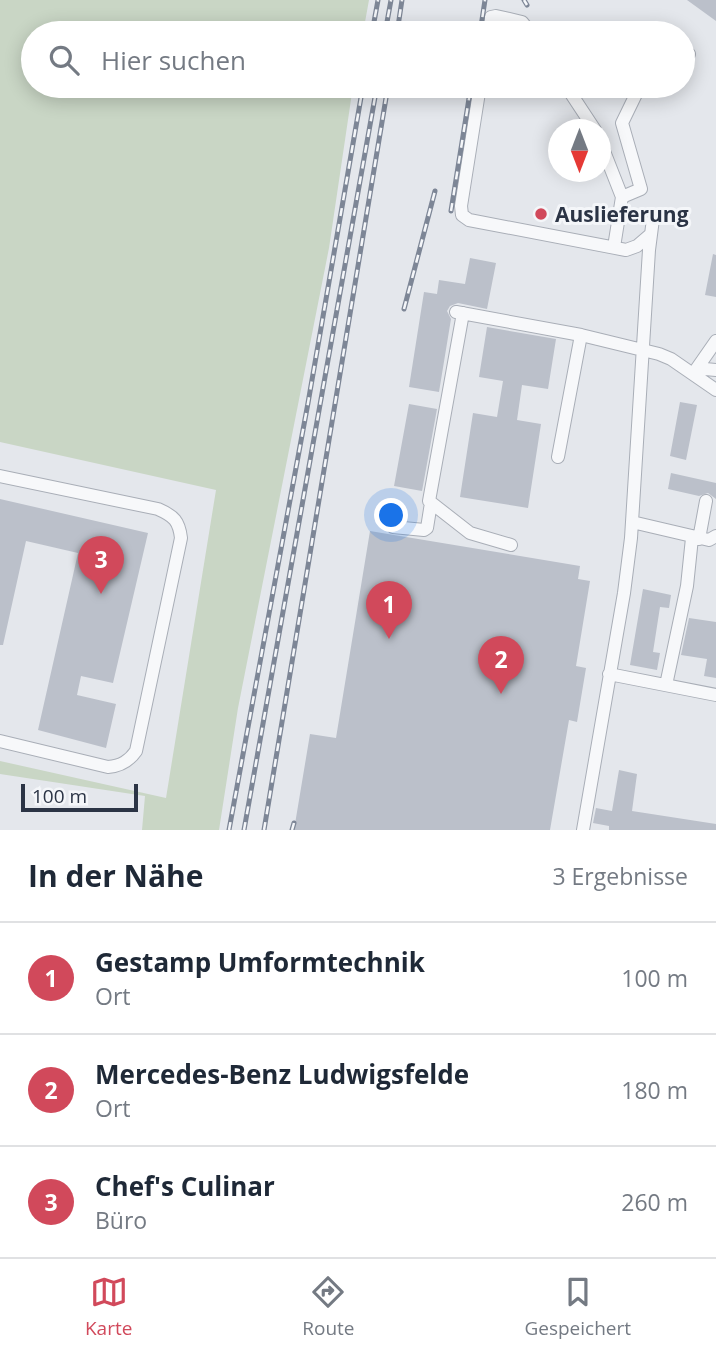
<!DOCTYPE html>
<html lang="de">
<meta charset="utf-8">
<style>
body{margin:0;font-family:"Open Sans",sans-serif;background:#f2f2f3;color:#1f2937}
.compass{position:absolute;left:548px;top:119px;width:63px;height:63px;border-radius:50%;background:#fff;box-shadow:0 4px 18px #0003;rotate:180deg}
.scale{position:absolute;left:21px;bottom:18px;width:117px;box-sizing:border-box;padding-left:7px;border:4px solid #2b3445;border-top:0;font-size:19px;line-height:24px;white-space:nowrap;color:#2b3445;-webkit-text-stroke:5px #f4f6f9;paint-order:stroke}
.you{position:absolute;left:392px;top:516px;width:24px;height:24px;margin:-18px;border:5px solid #fff;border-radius:50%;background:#1a73e8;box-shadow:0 0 0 10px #1a73e833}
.badge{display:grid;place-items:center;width:46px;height:46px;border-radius:50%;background:#d1495b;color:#fff;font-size:23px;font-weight:700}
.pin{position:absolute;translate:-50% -58px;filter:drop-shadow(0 2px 4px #0008)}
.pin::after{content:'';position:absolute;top:37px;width:24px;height:21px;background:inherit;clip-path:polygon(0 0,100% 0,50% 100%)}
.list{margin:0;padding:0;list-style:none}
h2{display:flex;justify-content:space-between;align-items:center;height:91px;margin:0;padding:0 28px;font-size:30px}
h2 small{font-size:23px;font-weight:400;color:#747a83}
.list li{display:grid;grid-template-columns:46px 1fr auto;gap:21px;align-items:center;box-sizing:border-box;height:112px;padding:0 28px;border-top:2px solid #e0e1e3}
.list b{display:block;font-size:26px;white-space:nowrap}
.list p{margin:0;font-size:23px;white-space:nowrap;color:#747a83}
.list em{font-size:23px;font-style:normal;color:#747a83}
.icon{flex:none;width:38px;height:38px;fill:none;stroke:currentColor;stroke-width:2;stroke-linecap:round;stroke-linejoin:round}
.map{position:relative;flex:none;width:716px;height:830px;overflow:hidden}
.search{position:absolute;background:#fff;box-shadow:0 4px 18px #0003;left:21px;right:21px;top:21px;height:77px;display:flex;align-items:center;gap:18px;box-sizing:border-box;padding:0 24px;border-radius:38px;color:#747a83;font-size:26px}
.sheet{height:427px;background:#fff}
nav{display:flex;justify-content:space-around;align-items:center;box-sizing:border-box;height:98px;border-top:2px solid #e0e1e3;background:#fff;font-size:19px;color:#747a83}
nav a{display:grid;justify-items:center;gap:4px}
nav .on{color:#d1495b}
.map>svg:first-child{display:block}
.green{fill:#c9d6c5}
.building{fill:#bbc0ca}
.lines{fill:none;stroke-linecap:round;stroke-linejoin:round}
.minor-casing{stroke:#a9aeb7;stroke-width:14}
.minor{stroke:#f7f8fa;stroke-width:12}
.rail-casing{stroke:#7d8696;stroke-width:5}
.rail{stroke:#f4f6f9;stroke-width:2.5;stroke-dasharray:8;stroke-linecap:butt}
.poi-dot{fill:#d1495b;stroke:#f4f6f9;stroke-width:2.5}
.labels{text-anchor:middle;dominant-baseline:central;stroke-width:6;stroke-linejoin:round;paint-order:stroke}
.poi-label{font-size:21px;font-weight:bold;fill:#2b3445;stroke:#f4f6f9;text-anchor:start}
</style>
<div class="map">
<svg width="716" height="830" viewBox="0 0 716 830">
<rect width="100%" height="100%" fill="#e4e7ec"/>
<path class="green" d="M 0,0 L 369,0 L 363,33 L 33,33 L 33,86 L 353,86 L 329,248 L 238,708 L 219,830 L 142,830 L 145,796 L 0,774 L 0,761 L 166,798 L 216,490 L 0,442 Z"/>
<path class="building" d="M 687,0 L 716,0 L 716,21 Z
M 713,254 L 716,255 L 716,297 L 705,295 Z
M 470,258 L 496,263 L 487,309 L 458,303 L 450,306 L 447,311 L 451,319 L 439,392 L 409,387 L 424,292 L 437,294 L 439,280 L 465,284 Z
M 487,327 L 556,339 L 548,389 L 522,385 L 517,420 L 541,424 L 528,508 L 460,497 L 473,413 L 497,417 L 503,381 L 479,377 Z
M 680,402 L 697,405 L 686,460 L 670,456 Z
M 409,404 L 437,409 L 422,491 L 394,486 Z
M 671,473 L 716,483 L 716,499 L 708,493 L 699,496 L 668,489 Z
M 0,499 L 148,533 L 113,683 L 81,676 L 77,695 L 116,704 L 106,748 L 38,730 L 78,553 L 26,541 L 3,645 L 0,645 Z
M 370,531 L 580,566 L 578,579 L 590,581 L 576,666 L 586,668 L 577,722 L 569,720 L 550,830 L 294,830 L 310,734 L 336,738 Z
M 643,589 L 671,595 L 669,608 L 660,607 L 653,652 L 660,653 L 657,670 L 630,665 Z
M 689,618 L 716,622 L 716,678 L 704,676 L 707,659 L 681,655 Z
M 619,770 L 637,774 L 632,811 L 716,824 L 716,830 L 609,830 L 609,826 L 593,823 L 596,808 L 612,811 Z"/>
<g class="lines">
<defs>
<path id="minor" d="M 489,33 L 491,17 L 496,16 L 522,22 L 531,33
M 683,51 L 689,54
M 480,86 L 461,206 L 462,215 L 469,220 L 626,250 L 637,246 L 651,234
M 566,86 L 595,130
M 600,141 L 622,197 L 614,247
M 622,197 L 641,189 L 622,123 L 640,86
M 456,312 L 581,335 L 659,354 L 671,359 L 716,390
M 463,313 L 429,501 L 470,533 L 511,545
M 693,374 L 716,341
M 693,374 L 705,369 L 716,370
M 558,457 L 581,335
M 0,476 L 158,509 C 174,516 179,521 181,538 L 136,751 C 129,761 121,766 108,767 L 0,741
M 632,522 L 709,540 L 716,536
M 393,527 L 424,530 L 427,528 L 431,503
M 699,539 L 706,501
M 609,674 L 716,695
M 666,685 L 687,586 L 692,538
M 583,830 L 624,593 L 631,538 L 649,250 L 653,219"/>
</defs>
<use href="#minor" class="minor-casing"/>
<use href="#minor" class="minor"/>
<defs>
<path id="rail" d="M 524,0 L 527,5
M 372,33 L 378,0
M 385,33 L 391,0
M 397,33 L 402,0
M 480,33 L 485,0
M 451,211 L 471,86
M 404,309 L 435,191
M 229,830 L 308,403 L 363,86
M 244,830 L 377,86
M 264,830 L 388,86
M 292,830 L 294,823"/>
</defs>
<use href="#rail" class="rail-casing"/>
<use href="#rail" class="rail"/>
</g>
<circle class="poi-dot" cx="541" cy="214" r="7"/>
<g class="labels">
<g class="poi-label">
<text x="555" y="214">Auslieferung</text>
</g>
</g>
</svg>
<svg class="compass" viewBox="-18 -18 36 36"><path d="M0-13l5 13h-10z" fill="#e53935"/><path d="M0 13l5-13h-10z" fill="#747a83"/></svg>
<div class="scale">100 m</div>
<div class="you"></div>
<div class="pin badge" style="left:389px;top:639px">1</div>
<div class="pin badge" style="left:501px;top:694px">2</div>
<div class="pin badge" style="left:101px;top:594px">3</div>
<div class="search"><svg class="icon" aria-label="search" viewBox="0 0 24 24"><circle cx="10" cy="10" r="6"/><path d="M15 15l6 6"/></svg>Hier suchen</div>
</div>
<section class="sheet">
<h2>In der Nähe<small>3 Ergebnisse</small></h2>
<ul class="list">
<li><span class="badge">1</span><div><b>Gestamp Umformtechnik</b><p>Ort</p></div><em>100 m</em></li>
<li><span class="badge">2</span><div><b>Mercedes-Benz Ludwigsfelde</b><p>Ort</p></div><em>180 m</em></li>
<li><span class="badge">3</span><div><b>Chef's Culinar</b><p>Büro</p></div><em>260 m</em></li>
</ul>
</section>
<nav>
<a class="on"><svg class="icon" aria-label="map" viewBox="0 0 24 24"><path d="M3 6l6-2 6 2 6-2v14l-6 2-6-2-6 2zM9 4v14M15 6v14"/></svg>Karte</a>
<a><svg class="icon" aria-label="directions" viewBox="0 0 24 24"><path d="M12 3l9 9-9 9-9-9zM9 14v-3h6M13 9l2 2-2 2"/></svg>Route</a>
<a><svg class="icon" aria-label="saved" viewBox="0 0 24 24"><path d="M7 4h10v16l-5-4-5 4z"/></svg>Gespeichert</a>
</nav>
